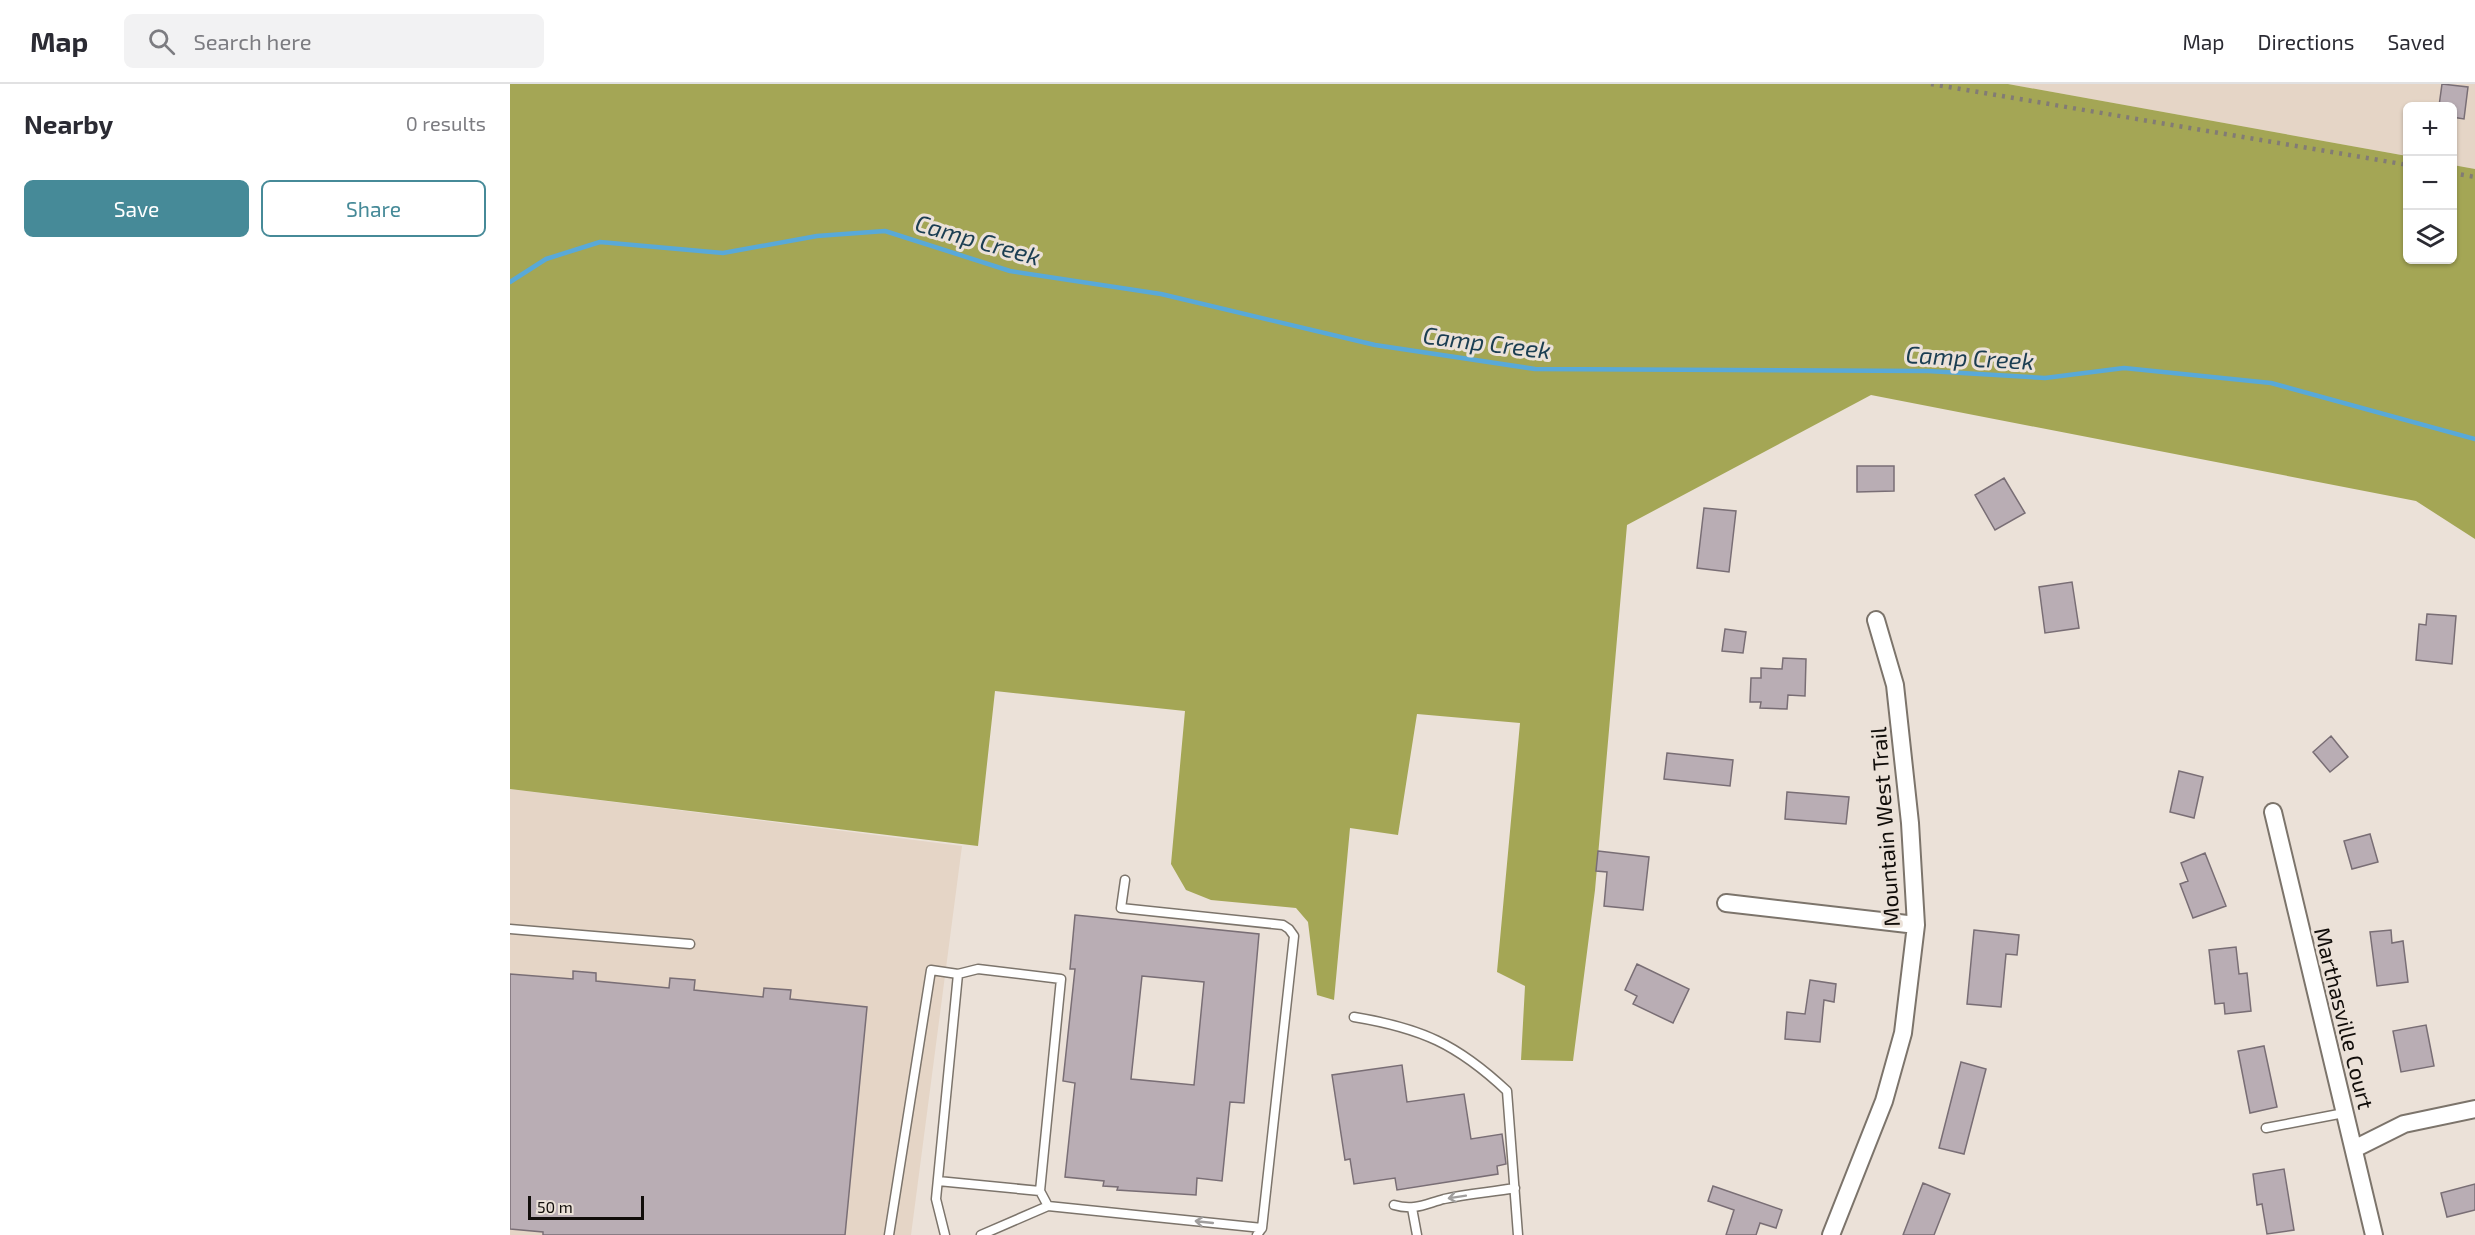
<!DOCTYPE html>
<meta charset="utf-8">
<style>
body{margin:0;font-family:"Exo 2",sans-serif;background:#f2f2f3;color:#2b2b33}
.controls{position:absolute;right:18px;top:18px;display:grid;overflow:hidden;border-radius:9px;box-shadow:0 2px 4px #0004}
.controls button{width:54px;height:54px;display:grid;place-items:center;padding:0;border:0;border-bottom:2px solid #e1e1e2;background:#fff;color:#2b2b33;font:30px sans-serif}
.scale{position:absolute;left:18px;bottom:15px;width:116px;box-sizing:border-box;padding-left:6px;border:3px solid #110d0a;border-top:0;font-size:16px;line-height:21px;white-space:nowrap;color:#110d0a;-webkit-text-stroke:4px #ebe1d8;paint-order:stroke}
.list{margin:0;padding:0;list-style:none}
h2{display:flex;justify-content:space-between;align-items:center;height:78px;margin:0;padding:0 24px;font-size:26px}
h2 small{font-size:20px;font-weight:400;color:#7c7c81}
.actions{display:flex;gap:12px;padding:18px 24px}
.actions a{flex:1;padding:14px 0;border:2px solid #468a98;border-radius:9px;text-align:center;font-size:21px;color:#468a98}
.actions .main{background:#468a98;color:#fff}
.icon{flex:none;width:33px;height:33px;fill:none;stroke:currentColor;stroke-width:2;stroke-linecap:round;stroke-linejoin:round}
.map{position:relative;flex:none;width:1965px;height:1151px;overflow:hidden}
header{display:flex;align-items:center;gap:36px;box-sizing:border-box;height:84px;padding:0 30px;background:#fff;border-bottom:2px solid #e1e1e2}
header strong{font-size:28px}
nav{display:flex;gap:33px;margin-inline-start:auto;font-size:21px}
.search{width:420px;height:54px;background:#f2f2f3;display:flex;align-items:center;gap:15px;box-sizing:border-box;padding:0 21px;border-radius:9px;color:#7c7c81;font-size:22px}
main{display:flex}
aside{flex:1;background:#fff}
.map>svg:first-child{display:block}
.built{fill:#e5d5c6}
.forest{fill:#a4a655}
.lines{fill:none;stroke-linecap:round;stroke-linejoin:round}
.stream{stroke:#59a9d8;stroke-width:4.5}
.building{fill:#b9adb4;stroke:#796e75;stroke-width:1.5;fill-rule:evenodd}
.lane-casing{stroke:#7c746b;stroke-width:11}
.street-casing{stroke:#7c746b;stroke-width:20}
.lane{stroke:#fff;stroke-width:8}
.street{stroke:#fff;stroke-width:16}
.rail{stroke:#827b75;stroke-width:4.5;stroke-dasharray:3 6;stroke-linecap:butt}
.oneway{stroke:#a09e9d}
.labels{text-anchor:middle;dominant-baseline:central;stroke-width:6;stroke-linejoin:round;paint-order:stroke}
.street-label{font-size:22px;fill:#110d0a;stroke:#ebe1d8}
.water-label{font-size:24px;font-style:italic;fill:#1b3e52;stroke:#ebe1d8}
</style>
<header>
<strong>Map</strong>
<div class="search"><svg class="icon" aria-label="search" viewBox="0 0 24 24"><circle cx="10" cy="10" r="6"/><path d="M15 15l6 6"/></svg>Search here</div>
<nav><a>Map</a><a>Directions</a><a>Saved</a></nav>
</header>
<main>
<aside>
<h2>Nearby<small>0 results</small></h2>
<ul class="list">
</ul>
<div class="actions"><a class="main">Save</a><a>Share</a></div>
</aside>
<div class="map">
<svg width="1965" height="1151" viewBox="0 0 1965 1151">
<rect width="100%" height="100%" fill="#ebe1d8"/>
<path class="built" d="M 1498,0 L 1965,0 L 1965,85 L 1943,81 L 1942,22 L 1898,22 L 1897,72 Z
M 0,705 L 452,762 L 401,1151 L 0,1151 Z"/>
<path class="forest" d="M 0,0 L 1498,0 L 1897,72 L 1898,176 L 1942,176 L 1943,81 L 1965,85 L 1965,455 L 1906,417 L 1361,311 L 1117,441 L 1085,806 L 1063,977 L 1011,976 L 1015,902 L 987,888 L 1010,639 L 907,630 L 888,751 L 840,744 L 824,916 L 807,911 L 798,838 L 786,824 L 701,816 L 676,806 L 661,780 L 675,627 L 485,607 L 468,762 L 0,705 Z"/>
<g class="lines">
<path class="stream" d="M 0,198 L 36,175 L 90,158 L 213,169 L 307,152 L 375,147 L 500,187 L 651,210 L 865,261 L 1025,285 L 1418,287 L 1535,294 L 1614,284 L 1761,299 L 1965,355"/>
</g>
<path class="building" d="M 1932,0 L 1958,3 L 1954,35 L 1942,33 L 1942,22 L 1929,22 Z
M 1347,382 L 1384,382 L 1384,407 L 1347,408 Z
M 1494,394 L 1515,429 L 1485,446 L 1465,411 Z
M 1194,424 L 1226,427 L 1219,488 L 1187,484 Z
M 1562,498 L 1569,544 L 1535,549 L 1529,503 Z
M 1917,530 L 1946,532 L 1942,580 L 1906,576 L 1909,540 L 1916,541 Z
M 1215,545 L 1236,548 L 1233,569 L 1212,567 Z
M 1273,574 L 1296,575 L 1295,612 L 1278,611 L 1277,625 L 1250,624 L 1251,618 L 1240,618 L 1241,594 L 1251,594 L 1251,584 L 1272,585 Z
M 1821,652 L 1838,673 L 1820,688 L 1803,668 Z
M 1157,669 L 1223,676 L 1220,702 L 1154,695 Z
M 1669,687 L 1693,693 L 1684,734 L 1660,728 Z
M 1277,708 L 1339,713 L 1336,740 L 1275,735 Z
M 1860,750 L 1868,778 L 1842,785 L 1834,757 Z
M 1088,767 L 1139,773 L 1133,826 L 1094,822 L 1097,788 L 1086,787 Z
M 1695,769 L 1716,822 L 1683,834 L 1670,800 L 1678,797 L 1671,779 Z
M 565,831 L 749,850 L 734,1019 L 720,1018 L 712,1097 L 687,1094 L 686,1111 L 607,1106 L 608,1103 L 593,1102 L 594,1097 L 555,1093 L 565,999 L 553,997 L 565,885 L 560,885 ZM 632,892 L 694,898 L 684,1001 L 621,995 Z
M 1464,846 L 1509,851 L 1507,871 L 1496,870 L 1491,923 L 1457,920 Z
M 1881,846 L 1882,859 L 1893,857 L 1898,898 L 1867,902 L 1860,848 Z
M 1726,863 L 1729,890 L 1737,889 L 1741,927 L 1715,930 L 1714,919 L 1705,920 L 1699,866 Z
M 1127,880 L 1179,905 L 1163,939 L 1123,920 L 1127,912 L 1115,906 Z
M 63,887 L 86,889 L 86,897 L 159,904 L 160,894 L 185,896 L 184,906 L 253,913 L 254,904 L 281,906 L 280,915 L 357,923 L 335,1151 L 33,1151 L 33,1148 L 0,1145 L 0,890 L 63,895 Z
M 1300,896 L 1326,900 L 1324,918 L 1314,916 L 1310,958 L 1275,955 L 1277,928 L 1295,930 Z
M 1916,941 L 1924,982 L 1891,988 L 1883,947 Z
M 1754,962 L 1767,1023 L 1740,1029 L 1728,967 Z
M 1451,978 L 1476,985 L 1454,1070 L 1429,1064 Z
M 892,981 L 897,1018 L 954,1010 L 961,1055 L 992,1050 L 996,1080 L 987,1082 L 988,1090 L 887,1106 L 885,1094 L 844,1100 L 840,1075 L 835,1076 L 822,991 Z
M 1774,1085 L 1784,1146 L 1757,1150 L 1752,1120 L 1747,1121 L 1743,1090 Z
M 1413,1099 L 1440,1110 L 1424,1151 L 1393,1151 Z
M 1965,1100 L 1965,1126 L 1937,1133 L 1931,1109 Z
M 1203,1102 L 1272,1126 L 1266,1144 L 1250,1139 L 1246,1151 L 1216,1151 L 1224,1126 L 1198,1117 Z"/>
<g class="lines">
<defs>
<path id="lane" d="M 615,796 L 611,824 L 773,841 L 779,845 L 784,852 L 752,1144 L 747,1151
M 0,845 L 180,860
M 448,890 L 468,885 L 551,895 L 530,1107 L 538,1122
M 844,933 C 911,944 947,960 997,1007 L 1008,1151
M 1756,1044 L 1834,1029
M 428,1097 L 530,1107
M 884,1121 C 904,1127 915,1120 934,1115 C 957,1110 982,1108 1005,1104
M 902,1124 L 907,1151
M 379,1151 L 421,886 L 448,890 L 426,1115 L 435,1151
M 471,1151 L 538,1122 L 752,1144"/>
<path id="street" d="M 1763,728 L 1864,1151
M 1216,819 L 1406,841
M 1846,1064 L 1894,1040 L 1965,1025
M 1321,1151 L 1374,1017 L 1393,949 L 1406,841 L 1400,739 L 1385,601 L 1366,536"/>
</defs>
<use href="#lane" class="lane-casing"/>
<use href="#street" class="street-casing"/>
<use href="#lane" class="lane"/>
<use href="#street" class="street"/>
<path class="rail" d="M 1421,0 L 1898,81
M 1942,89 L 1965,93"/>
</g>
<defs><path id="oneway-shaft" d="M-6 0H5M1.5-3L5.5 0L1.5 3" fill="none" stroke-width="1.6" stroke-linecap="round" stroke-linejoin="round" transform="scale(1.5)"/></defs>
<g class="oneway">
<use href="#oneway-shaft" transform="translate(947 1113) rotate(171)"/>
<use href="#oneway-shaft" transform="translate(694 1138) rotate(-174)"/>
</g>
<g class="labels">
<g class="street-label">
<text transform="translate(1374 743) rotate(-94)">Mountain West Trail</text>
<text transform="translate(1835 934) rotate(76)">Marthasville Court</text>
</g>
<g class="water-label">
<text transform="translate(468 155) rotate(16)">Camp Creek</text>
<text transform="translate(977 258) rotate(7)">Camp Creek</text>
<text transform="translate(1460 273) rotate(3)">Camp Creek</text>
</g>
</g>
</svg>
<div class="controls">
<button>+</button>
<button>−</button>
<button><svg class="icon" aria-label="layers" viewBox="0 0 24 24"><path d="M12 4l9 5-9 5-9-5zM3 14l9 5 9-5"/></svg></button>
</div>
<div class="scale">50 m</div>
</div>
</main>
